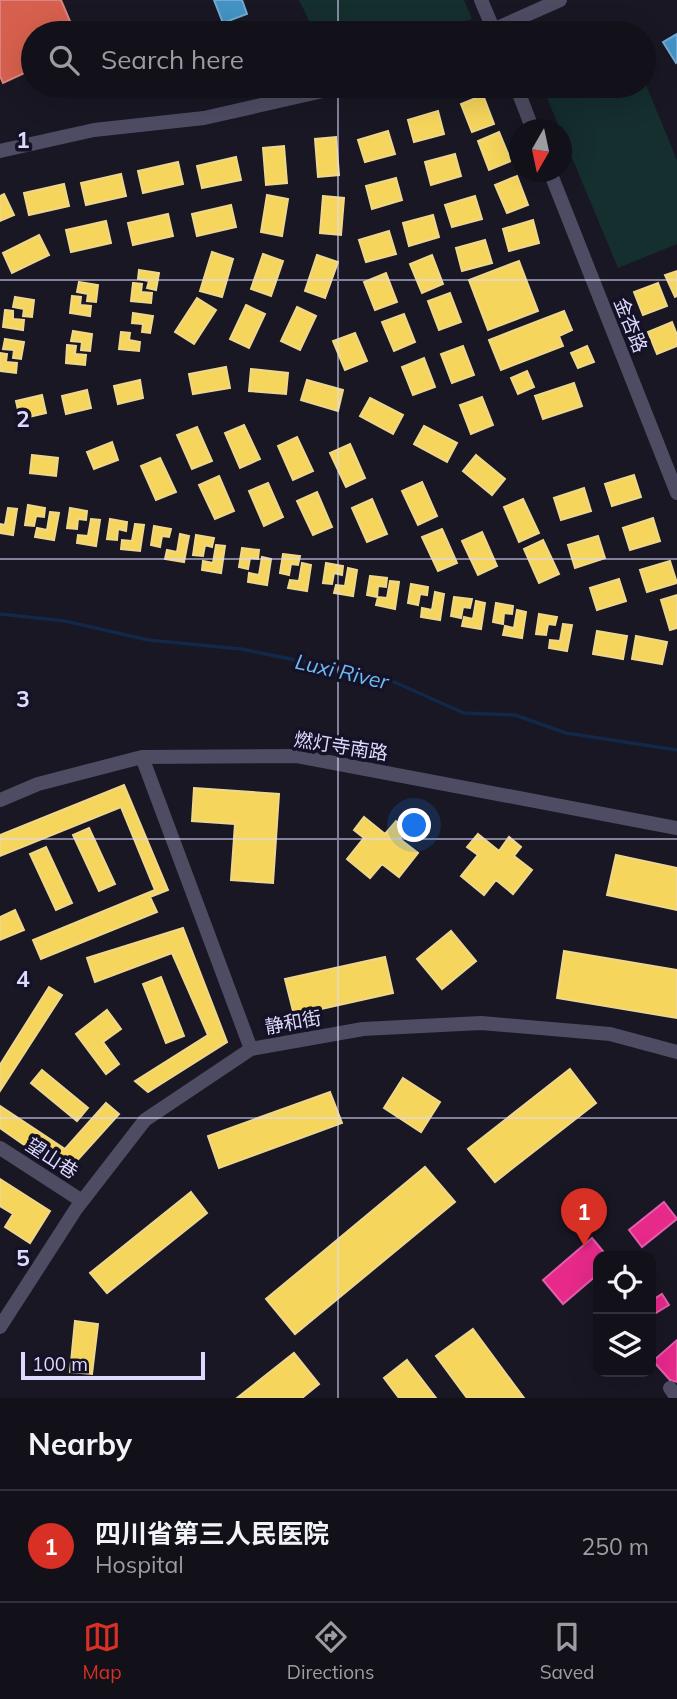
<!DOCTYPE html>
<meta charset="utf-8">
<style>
body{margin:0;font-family:Mulish,"Noto Sans SC",sans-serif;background:#1f1f27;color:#f1f3f6}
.controls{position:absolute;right:21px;bottom:21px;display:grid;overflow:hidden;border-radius:14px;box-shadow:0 7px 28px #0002}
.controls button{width:63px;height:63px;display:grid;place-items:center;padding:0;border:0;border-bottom:2px solid #313139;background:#12111a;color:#f1f3f6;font:35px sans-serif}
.compass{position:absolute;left:509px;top:119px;width:63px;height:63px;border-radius:50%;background:#12111a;box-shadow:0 7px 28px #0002;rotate:189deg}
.scale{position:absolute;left:21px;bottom:18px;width:184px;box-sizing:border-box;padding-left:7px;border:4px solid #dddbfd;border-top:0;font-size:19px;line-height:24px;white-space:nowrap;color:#dddbfd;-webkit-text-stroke:5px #151228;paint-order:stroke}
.you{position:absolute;left:415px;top:826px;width:24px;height:24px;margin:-18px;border:5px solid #fff;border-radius:50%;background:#1a73e8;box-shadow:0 0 0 10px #1a73e833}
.badge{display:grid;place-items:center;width:46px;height:46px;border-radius:50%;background:#d93025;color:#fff;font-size:23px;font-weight:700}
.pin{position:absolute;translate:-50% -58px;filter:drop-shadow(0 2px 4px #0008)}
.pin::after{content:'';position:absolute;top:37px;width:24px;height:21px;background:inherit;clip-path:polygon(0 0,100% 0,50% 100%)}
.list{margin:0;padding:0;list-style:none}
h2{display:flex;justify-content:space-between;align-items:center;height:91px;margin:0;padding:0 28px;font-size:30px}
h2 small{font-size:23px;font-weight:400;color:#9c9da2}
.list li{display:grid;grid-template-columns:46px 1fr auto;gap:21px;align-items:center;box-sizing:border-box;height:112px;padding:0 28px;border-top:2px solid #313139}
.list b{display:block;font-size:26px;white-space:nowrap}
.list p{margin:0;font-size:23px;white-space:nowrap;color:#9c9da2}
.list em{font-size:23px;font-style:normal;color:#9c9da2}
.icon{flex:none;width:38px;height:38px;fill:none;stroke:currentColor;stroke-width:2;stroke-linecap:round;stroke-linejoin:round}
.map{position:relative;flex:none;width:677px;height:1398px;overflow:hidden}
.search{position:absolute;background:#12111a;box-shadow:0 7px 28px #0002;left:21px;right:21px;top:21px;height:77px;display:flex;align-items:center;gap:18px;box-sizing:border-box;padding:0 24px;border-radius:38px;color:#9c9da2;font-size:26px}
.sheet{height:203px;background:#12111a}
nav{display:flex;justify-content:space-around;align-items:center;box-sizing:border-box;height:98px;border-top:2px solid #313139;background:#12111a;font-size:19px;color:#9c9da2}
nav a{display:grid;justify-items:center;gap:4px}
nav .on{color:#d93025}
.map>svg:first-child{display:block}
.green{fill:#152e2e}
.homes{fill:#f6d55c;stroke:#eed78c;stroke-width:2}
.shops{fill:#d6604d;stroke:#d88582;stroke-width:2}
.schools{fill:#4393c3;stroke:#71a9d4;stroke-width:2}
.health{fill:#e7298a;stroke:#e45eac;stroke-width:2}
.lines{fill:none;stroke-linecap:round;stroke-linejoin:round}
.stream{stroke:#132748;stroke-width:3.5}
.minor{stroke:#4d4c63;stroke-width:14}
.grid{fill:none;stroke:#dddbfd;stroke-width:2;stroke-opacity:0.55}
.labels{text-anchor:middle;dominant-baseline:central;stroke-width:7;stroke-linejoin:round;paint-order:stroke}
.street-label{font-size:19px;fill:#dddbfd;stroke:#151228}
.water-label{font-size:21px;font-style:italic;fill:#6ebcf7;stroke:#151228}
.grid-label{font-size:23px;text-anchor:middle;font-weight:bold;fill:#dddbfd;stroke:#151228;stroke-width:7;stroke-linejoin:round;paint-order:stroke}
</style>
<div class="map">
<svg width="677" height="1398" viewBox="0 0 677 1398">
<rect width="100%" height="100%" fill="#181723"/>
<path class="green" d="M 299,0 L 464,0 L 472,19 L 427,33 L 315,33 Z
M 644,80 L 677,160 L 677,244 L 618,268 L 542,86 L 644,86 Z"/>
<path class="homes" d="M 483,95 L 494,124 L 472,132 L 461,104 Z
M 438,111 L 444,134 L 414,142 L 408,120 Z
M 388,131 L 395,154 L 365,162 L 358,140 Z
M 499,132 L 511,161 L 489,170 L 478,141 Z
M 336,137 L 339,175 L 318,177 L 315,139 Z
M 284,146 L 287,183 L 266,185 L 263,148 Z
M 455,154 L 461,176 L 431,185 L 425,162 Z
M 236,157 L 241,180 L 202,188 L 197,166 Z
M 178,162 L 183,184 L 143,193 L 138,171 Z
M 121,174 L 126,196 L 86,205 L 81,183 Z
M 517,176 L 528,205 L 507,213 L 495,185 Z
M 396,178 L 402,200 L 372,209 L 366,186 Z
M 64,184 L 69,206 L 29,215 L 24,193 Z
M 4,194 L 14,215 L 0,221 L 0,196 Z
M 267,195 L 288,199 L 282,236 L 261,232 Z
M 323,196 L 344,198 L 341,235 L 320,233 Z
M 475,196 L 482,219 L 452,227 L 445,205 Z
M 231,205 L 236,227 L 197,236 L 192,214 Z
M 168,214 L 173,236 L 133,245 L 128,223 Z
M 433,215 L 439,237 L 409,246 L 403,223 Z
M 533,220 L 539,243 L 509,251 L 503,229 Z
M 106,221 L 111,243 L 71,252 L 66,230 Z
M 389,231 L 396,254 L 366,262 L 359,240 Z
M 39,235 L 49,255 L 12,273 L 3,253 Z
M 485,240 L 492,263 L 462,271 L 456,248 Z
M 212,252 L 233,259 L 222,297 L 200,291 Z
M 263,254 L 283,261 L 271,296 L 251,289 Z
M 317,255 L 338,262 L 325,298 L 305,291 Z
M 432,255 L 443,284 L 422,293 L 410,264 Z
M 519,261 L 538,311 L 488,330 L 469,280 Z
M 139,270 L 159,273 L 156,290 L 147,288 L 149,281 L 138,279 Z
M 677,271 L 677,296 L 675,297 L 665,275 Z
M 386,273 L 397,302 L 375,310 L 364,282 Z
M 79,282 L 98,285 L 96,302 L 87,301 L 88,294 L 77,292 Z
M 133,283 L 142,284 L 141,292 L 152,293 L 151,303 L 131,301 Z
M 658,283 L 667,306 L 643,315 L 634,292 Z
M 450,293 L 461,322 L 439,330 L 428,301 Z
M 72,296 L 81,297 L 80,305 L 91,306 L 90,316 L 70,313 Z
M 15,297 L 34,300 L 32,317 L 23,316 L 24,309 L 13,307 Z
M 197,298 L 216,310 L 194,344 L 175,332 Z
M 246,305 L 265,314 L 249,348 L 230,339 Z
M 297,307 L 316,316 L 300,350 L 281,341 Z
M 5,310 L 13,311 L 13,319 L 24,320 L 23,330 L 3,327 Z
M 564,311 L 572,330 L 559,336 L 563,346 L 501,370 L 489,340 Z
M 133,313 L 153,316 L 150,333 L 142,332 L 143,324 L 132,323 Z
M 404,314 L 415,342 L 394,351 L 382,322 Z
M 672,322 L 677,335 L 677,346 L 657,354 L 648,332 Z
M 73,331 L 92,334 L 90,351 L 81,350 L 82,342 L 71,341 Z
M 121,332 L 130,333 L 129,340 L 140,342 L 139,351 L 119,349 Z
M 355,333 L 367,361 L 345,370 L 333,341 Z
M 5,339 L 24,342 L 21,359 L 13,358 L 14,350 L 3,349 Z
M 67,345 L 76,346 L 75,354 L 86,355 L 85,365 L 66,363 Z
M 463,346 L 474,375 L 452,383 L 441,354 Z
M 587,346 L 594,362 L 578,368 L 571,353 Z
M 0,353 L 7,354 L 6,362 L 17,363 L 16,373 L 0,371 Z
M 424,358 L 435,387 L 413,395 L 402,367 Z
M 226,367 L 230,388 L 193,394 L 189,374 Z
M 251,369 L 288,373 L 286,394 L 249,391 Z
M 527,371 L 534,387 L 518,394 L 511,378 Z
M 140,380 L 143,398 L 118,404 L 114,386 Z
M 307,380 L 343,390 L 338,411 L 301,400 Z
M 574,383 L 582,406 L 543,419 L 535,396 Z
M 87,390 L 91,408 L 66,414 L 62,396 Z
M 42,395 L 46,413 L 20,419 L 16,401 Z
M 482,397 L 493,425 L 471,434 L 460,405 Z
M 370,398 L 403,415 L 393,434 L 360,416 Z
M 244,425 L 260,459 L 240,468 L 225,433 Z
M 424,426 L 457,443 L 447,462 L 414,444 Z
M 197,427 L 212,461 L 192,469 L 177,435 Z
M 297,437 L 313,471 L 293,480 L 278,446 Z
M 112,442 L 118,460 L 94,469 L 87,452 Z
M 350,444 L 365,478 L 346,487 L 330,453 Z
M 32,455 L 58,458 L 56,476 L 30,473 Z
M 476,455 L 505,479 L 492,495 L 463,471 Z
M 160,458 L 176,492 L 156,500 L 141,466 Z
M 634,475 L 641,497 L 612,506 L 605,484 Z
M 219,476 L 234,511 L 215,519 L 199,485 Z
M 422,482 L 437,516 L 418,525 L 402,491 Z
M 268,483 L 283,517 L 264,526 L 249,491 Z
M 584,488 L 591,511 L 561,520 L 554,498 Z
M 317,492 L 332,527 L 313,535 L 297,501 Z
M 372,499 L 387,534 L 367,542 L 352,508 Z
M 523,499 L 539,533 L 519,542 L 504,507 Z
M 28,505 L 45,508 L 44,517 L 36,516 L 34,526 L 25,525 Z
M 8,508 L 17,509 L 13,535 L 0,533 L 0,524 L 5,525 Z
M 70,508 L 87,511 L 86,520 L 78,519 L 77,529 L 67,528 Z
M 50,512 L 59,513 L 54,540 L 35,537 L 37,528 L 47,530 Z
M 653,518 L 660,541 L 630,550 L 623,528 Z
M 91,519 L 100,520 L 96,546 L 77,543 L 78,535 L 88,536 Z
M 110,519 L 127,522 L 126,531 L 118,529 L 117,540 L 107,539 Z
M 135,524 L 144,525 L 140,551 L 121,549 L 122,540 L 132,541 Z
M 154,526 L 171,529 L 169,537 L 162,536 L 160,547 L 151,545 Z
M 442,529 L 457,563 L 438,571 L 422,537 Z
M 482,532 L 497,566 L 478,575 L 462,541 Z
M 180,534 L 189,536 L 184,562 L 165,559 L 167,550 L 177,552 Z
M 196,535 L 214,538 L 212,547 L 205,545 L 203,556 L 193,555 Z
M 598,536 L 605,558 L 575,568 L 568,545 Z
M 543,540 L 559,574 L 539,583 L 524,549 Z
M 216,545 L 225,546 L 221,573 L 202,570 L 203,561 L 213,563 Z
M 242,548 L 259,550 L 258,559 L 250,558 L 248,569 L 239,567 Z
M 283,554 L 300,556 L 298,565 L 291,564 L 289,575 L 280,573 Z
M 262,557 L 271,559 L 267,585 L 248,582 L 249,573 L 259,575 Z
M 670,561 L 677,583 L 647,592 L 640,570 Z
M 302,563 L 311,565 L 307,591 L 288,588 L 290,580 L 299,581 Z
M 326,563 L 343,566 L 342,575 L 334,573 L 332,584 L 323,583 Z
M 348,568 L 357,570 L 353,596 L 334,593 L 336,585 L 345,586 Z
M 370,576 L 387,578 L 386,587 L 378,586 L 377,597 L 367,595 Z
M 619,579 L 626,601 L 597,610 L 590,588 Z
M 390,581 L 399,582 L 395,609 L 376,605 L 378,597 L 387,598 Z
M 411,584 L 428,587 L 427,595 L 420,594 L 418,605 L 408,603 Z
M 435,592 L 444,594 L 440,620 L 421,617 L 422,608 L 432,610 Z
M 677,595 L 677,628 L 670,630 L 661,600 Z
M 454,597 L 472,599 L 470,608 L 463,607 L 461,618 L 451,616 Z
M 476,601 L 485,603 L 481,629 L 462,626 L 464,617 L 473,619 Z
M 496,603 L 513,606 L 512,614 L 504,613 L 503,624 L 493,622 Z
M 517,610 L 526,612 L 522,638 L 503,635 L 505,626 L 514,628 Z
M 539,614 L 557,617 L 555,625 L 548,624 L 546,635 L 536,634 Z
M 563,624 L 572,625 L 567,651 L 549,648 L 550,640 L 560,641 Z
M 597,631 L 627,636 L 623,659 L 593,654 Z
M 636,636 L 667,642 L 662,664 L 632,659 Z
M 124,785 L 168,890 L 150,897 L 157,912 L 41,959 L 33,940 L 155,890 L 121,807 L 0,856 L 0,835 Z
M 194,788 L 279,794 L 273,883 L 231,880 L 235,824 L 192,821 Z
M 364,817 L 385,834 L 396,821 L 408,830 L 400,839 L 418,853 L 399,877 L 382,864 L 370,878 L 347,859 L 364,838 L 354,830 Z
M 89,828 L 115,884 L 99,891 L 73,835 Z
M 478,834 L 499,851 L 509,837 L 521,847 L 514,856 L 532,870 L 513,894 L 496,880 L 484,895 L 461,876 L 478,855 L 467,847 Z
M 46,847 L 72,903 L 56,910 L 30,854 Z
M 616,855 L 677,868 L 677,910 L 607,895 Z
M 15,910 L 24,930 L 0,940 L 0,917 Z
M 183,928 L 227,1042 L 148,1092 L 135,1081 L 208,1035 L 172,953 L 95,982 L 87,958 Z
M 451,931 L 476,961 L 442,989 L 417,959 Z
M 564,951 L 677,970 L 677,1018 L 557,998 Z
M 385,957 L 393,993 L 294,1015 L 285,979 Z
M 161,977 L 184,1036 L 166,1043 L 143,984 Z
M 49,987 L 62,995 L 0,1091 L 0,1065 Z
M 107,1010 L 121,1029 L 103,1042 L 119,1064 L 106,1074 L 76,1034 Z
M 570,1069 L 596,1103 L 495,1182 L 468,1149 Z
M 42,1070 L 88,1108 L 77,1121 L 31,1083 Z
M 403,1078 L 440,1102 L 421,1132 L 384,1108 Z
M 330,1092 L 342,1123 L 219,1168 L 208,1136 Z
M 106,1103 L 119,1114 L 74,1164 L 63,1157 L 56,1167 L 0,1128 L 0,1106 L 65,1149 Z
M 425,1167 L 455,1202 L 295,1334 L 266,1299 Z
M 0,1179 L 50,1211 L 30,1243 L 5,1227 L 13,1214 L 0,1206 Z
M 191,1192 L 207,1213 L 107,1293 L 90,1273 Z
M 75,1321 L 98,1324 L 92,1374 L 70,1372 Z
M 473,1329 L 524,1398 L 467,1398 L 436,1356 Z
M 294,1353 L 319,1384 L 302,1398 L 237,1398 Z
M 407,1360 L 436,1398 L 399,1398 L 384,1378 Z"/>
<path class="shops" d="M 0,0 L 61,0 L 75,33 L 33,33 L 33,69 L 3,83 L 0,76 Z"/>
<path class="schools" d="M 214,0 L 242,0 L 247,14 L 223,23 Z
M 677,34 L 677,62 L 676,63 L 663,42 Z"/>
<path class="health" d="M 664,1202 L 677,1219 L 642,1247 L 629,1230 Z
M 592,1238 L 607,1256 L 598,1256 L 598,1274 L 563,1304 L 543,1280 Z
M 662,1294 L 669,1305 L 651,1316 L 651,1301 Z
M 677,1340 L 677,1382 L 670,1380 L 653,1361 Z"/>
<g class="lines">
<path class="stream" d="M 0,614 L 65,621 L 148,640 L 241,649 L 385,678 L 464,713 L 515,715 L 566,733 L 677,750"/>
<path class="minor" d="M 481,0 L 495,33
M 486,33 L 560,0
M 516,86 L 533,130
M 0,151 L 94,130 L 204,118 L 345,86
M 550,172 L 677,493
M 142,757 L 251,1049
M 0,800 L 38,784 L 142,757 L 297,756 L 677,828
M 0,1148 L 82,1201
M 0,1327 L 76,1209 L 145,1120 L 251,1049 L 363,1029 L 481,1023 L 610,1034 L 677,1052
M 670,1388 L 677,1398"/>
</g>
<path class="grid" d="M 338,0 L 338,33M 338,86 L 338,1398M 0,280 L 677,280M 0,559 L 677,559M 0,839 L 677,839M 0,1118 L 677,1118"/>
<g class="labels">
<g class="street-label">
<text transform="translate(631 325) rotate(68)">金杏路</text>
<text transform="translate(341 746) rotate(9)">燃灯寺南路</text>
<text transform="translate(293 1022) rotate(-10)">静和街</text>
<text transform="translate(52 1158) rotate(33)">望山巷</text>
</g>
<g class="water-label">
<text transform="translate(342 671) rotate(13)">Luxi River</text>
</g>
</g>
<g class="grid-label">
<text x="23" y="148">1</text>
<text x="23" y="427">2</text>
<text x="23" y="707">3</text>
<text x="23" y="987">4</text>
<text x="23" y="1266">5</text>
</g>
</svg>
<div class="controls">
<button><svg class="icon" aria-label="locate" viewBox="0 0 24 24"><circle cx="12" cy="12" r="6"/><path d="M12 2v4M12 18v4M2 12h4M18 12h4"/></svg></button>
<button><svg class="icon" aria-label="layers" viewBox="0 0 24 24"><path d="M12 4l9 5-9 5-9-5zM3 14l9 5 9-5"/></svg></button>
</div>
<svg class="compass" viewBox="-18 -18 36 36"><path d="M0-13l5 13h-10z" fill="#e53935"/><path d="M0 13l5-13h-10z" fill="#9c9da2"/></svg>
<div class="scale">100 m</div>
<div class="you"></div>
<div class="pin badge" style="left:584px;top:1246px">1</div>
<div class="search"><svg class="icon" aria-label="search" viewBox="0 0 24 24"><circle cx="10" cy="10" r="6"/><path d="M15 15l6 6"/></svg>Search here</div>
</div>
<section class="sheet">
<h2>Nearby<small></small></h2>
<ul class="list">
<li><span class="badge">1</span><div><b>四川省第三人民医院</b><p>Hospital</p></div><em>250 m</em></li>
</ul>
</section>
<nav>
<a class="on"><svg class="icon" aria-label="map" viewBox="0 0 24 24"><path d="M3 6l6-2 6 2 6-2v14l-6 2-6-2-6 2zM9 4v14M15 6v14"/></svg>Map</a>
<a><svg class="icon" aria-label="directions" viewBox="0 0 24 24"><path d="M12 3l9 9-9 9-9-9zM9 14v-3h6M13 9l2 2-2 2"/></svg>Directions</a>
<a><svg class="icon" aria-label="saved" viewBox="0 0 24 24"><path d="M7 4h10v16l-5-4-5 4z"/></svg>Saved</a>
</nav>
